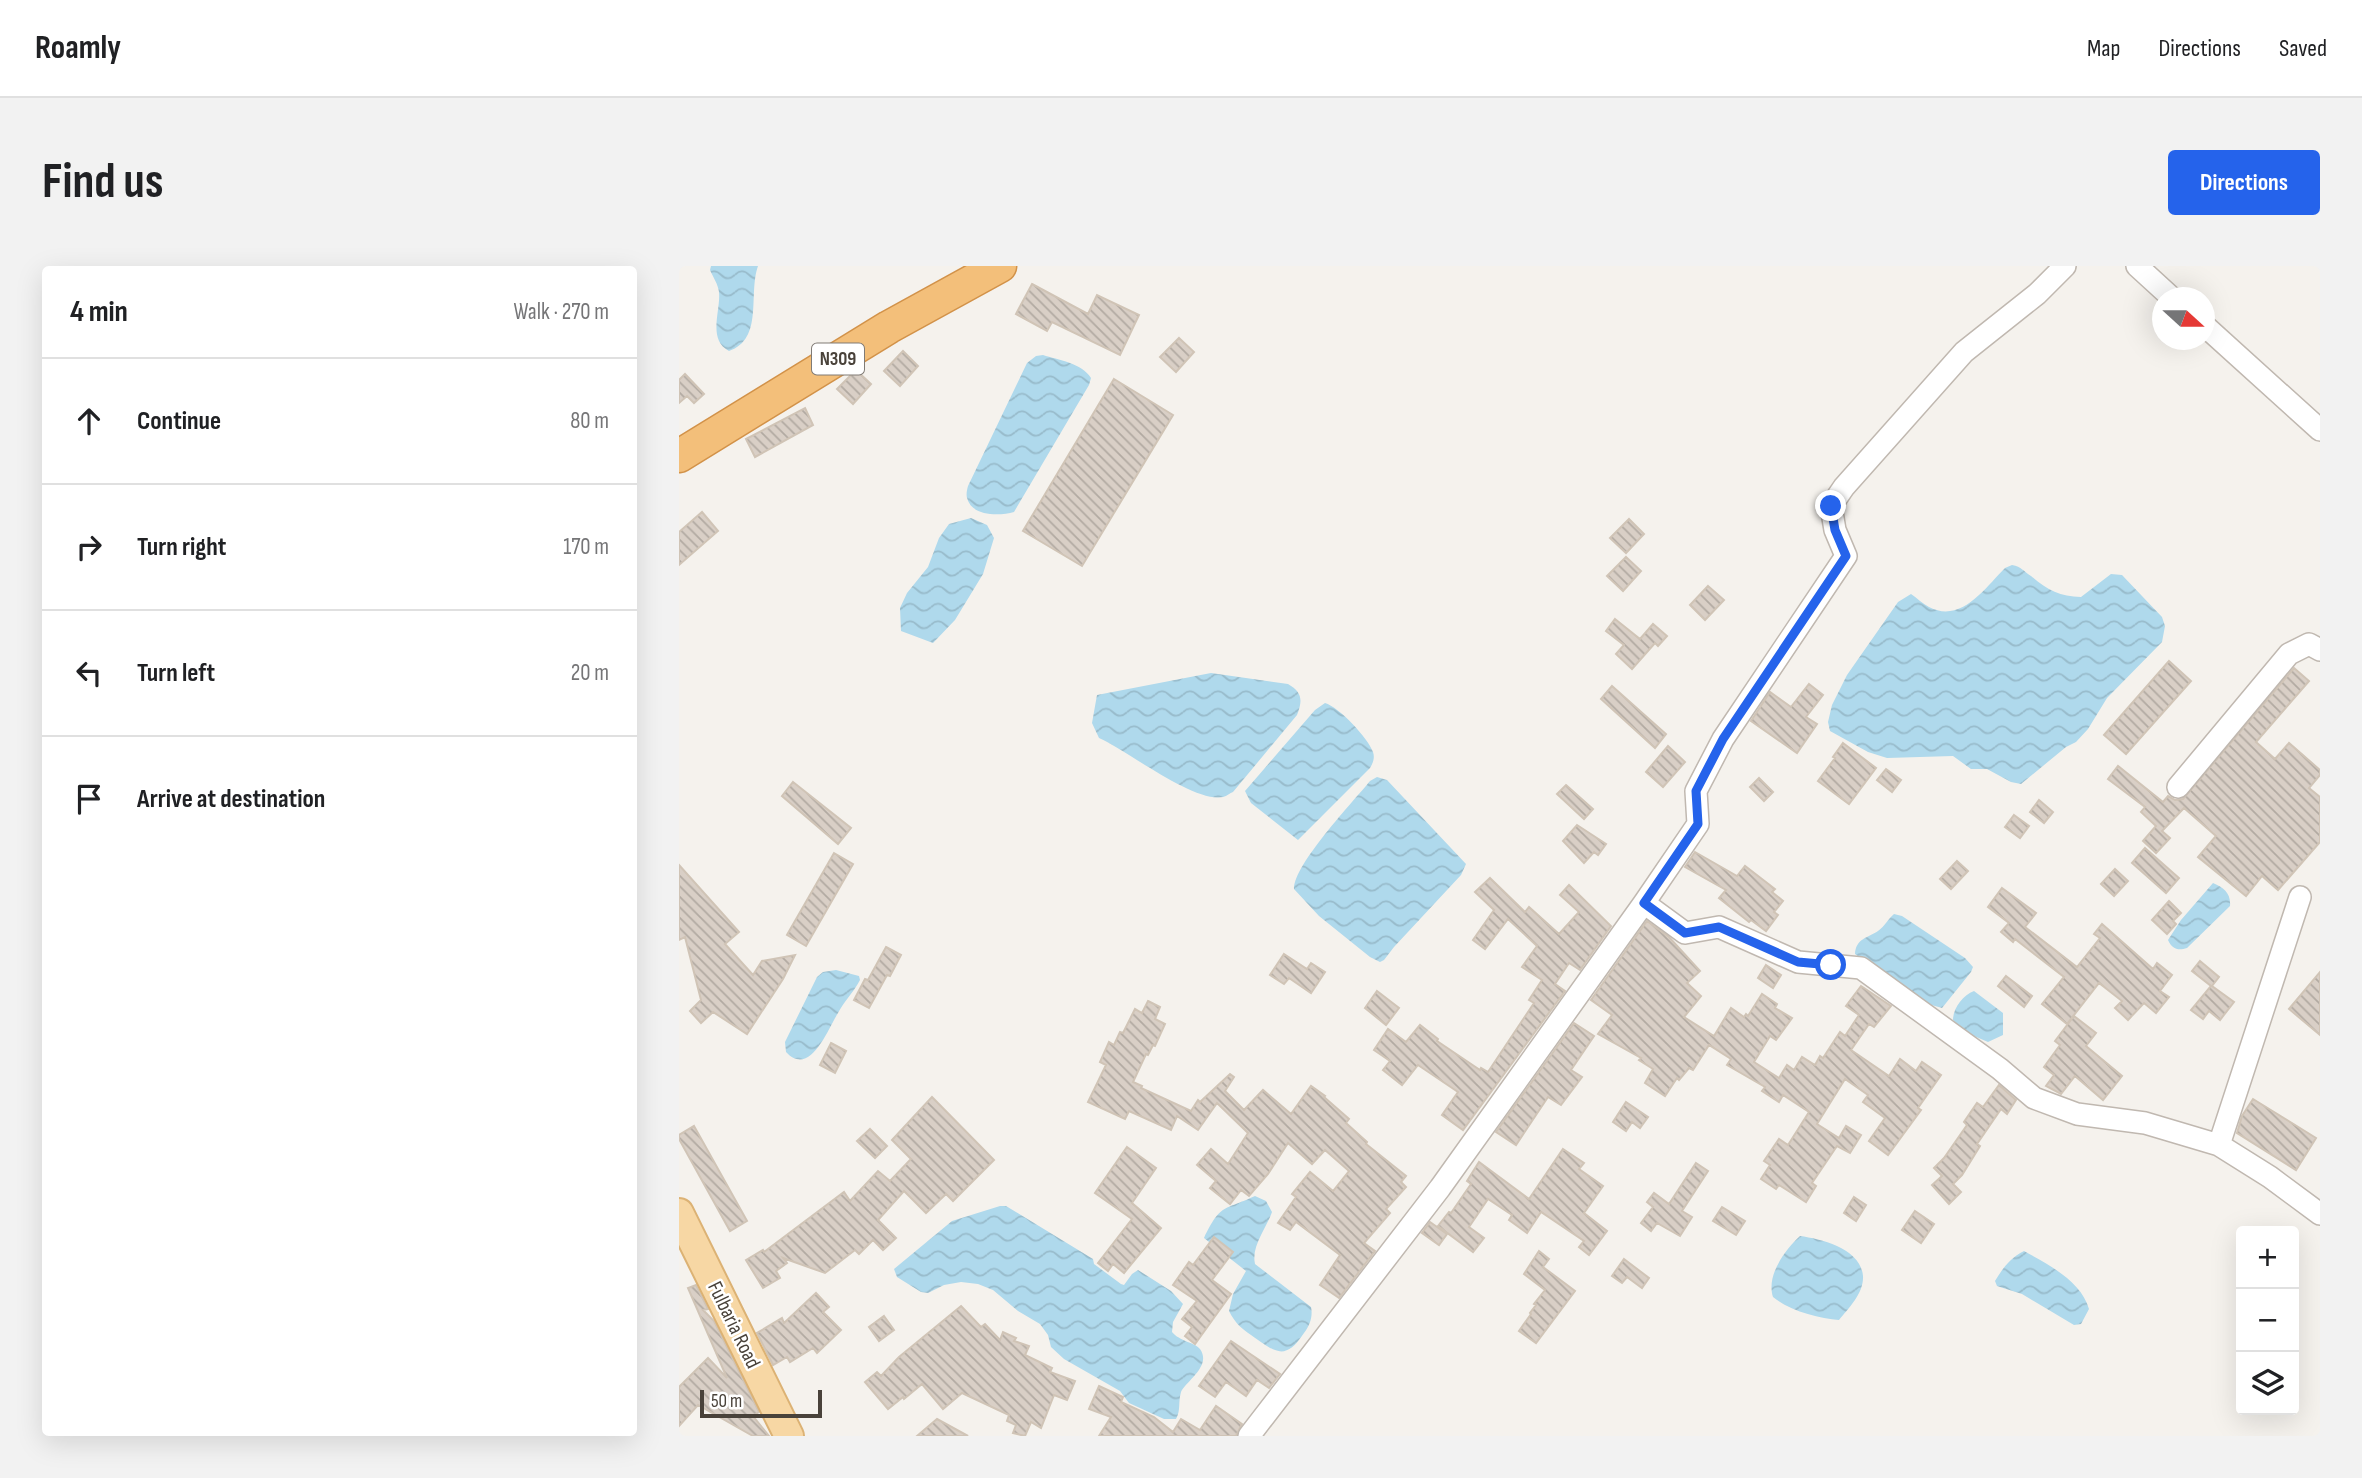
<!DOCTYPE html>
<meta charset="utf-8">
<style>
body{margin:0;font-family:"Sofia Sans Condensed",sans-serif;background:#f2f2f2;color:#202124}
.controls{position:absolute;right:21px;bottom:21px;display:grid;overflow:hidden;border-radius:7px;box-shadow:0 7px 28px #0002}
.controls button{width:63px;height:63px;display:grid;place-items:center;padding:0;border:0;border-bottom:2px solid #e0e0e0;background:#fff;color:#202124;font:35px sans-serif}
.compass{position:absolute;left:1473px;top:21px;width:63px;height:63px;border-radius:50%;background:#fff;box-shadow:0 7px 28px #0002;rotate:111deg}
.scale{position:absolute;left:21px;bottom:18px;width:122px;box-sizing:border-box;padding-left:7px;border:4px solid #49423a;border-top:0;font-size:19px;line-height:24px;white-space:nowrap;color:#49423a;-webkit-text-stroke:5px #fff;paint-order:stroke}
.stop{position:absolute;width:21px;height:21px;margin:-16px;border:5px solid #2563eb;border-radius:50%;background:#fff}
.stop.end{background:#2563eb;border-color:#fff;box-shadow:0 2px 7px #0008}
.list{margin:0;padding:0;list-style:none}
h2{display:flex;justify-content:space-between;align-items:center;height:91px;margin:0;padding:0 28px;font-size:30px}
h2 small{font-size:23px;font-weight:400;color:#757577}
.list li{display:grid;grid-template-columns:46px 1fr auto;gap:21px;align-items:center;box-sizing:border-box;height:126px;padding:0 28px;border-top:2px solid #e0e0e0}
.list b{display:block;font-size:26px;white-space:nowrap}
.list em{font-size:23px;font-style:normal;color:#757577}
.icon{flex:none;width:38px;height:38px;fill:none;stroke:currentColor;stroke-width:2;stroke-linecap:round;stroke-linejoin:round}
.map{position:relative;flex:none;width:1641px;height:1170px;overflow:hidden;border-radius:7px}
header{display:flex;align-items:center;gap:42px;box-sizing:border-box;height:98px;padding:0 35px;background:#fff;border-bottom:2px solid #e0e0e0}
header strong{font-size:33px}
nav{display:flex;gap:38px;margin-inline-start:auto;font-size:24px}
.intro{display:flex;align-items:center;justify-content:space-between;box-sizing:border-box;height:168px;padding:0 42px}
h1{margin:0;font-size:49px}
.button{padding:18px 32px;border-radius:7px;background:#2563eb;color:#fff;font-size:24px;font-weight:700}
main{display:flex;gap:42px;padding:0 42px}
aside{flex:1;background:#fff;border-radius:7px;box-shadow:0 7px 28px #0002}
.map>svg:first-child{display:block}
.water{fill:url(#water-waves)}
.building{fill:url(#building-back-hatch);stroke:#d0c4b6;stroke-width:2}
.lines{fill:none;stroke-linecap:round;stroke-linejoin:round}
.minor-casing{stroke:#c0b8b0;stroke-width:24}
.major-casing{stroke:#dcb274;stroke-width:32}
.highway-casing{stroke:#d29249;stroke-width:35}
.minor{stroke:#fff;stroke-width:21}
.major{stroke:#f7d7a4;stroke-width:28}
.highway{stroke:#f3bf7a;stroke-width:32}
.route{stroke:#2563eb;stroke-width:9}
.labels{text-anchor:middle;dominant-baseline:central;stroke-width:5;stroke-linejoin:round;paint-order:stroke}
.shield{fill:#fff;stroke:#807b75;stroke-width:2}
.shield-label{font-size:19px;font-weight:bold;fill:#49423a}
.street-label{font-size:21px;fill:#49423a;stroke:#fff}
</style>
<header>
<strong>Roamly</strong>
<nav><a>Map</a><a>Directions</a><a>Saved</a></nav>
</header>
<div class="intro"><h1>Find us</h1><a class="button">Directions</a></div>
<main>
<aside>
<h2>4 min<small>Walk · 270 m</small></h2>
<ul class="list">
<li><svg class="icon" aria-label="ahead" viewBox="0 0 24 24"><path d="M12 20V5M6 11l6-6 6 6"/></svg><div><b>Continue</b></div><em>80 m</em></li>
<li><svg class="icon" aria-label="right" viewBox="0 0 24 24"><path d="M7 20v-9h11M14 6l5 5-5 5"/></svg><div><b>Turn right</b></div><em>170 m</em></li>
<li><svg class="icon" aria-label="left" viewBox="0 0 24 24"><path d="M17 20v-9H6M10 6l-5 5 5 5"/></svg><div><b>Turn left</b></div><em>20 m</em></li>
<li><svg class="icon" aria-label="arrive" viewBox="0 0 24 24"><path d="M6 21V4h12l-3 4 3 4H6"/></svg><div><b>Arrive at destination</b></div></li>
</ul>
</aside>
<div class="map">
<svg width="1641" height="1170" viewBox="0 0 1641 1170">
<defs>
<pattern id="water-waves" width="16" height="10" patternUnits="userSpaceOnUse" patternTransform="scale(1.75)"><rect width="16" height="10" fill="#afd9ec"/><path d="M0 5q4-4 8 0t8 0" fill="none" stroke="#98bbcb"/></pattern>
<pattern id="building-back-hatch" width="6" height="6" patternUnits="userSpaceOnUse" patternTransform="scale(1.75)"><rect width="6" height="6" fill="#d9cfc6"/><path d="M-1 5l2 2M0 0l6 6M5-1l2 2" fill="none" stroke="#b2aaa2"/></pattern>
</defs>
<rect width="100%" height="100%" fill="#f5f2ed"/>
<path class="water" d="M 32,0 L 79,0 C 69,28 85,73 50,85 C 28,74 42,44 40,26 C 39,18 34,11 31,4 Z
M 364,89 C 379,94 403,97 412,112 L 410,119 L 335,246 C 321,250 293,251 288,232 C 287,228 288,224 289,220 L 348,97 L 357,90 Z
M 292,252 L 308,259 L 315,272 L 304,308 L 276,354 L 254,377 L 222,365 L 221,342 L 228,327 L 249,301 L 260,272 L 270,258 Z
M 1333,299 C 1343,301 1344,305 1352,310 C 1368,324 1381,331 1402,331 L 1432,308 L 1443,309 L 1483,351 L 1486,360 L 1483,376 L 1428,432 L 1409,463 L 1397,476 L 1387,481 L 1342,518 L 1332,516 L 1308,503 L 1292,503 L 1274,490 L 1208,492 L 1189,486 L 1151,465 L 1149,456 L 1153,439 L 1168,409 L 1219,336 L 1232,328 C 1238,332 1244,338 1250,341 C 1282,358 1306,322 1326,302 Z
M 532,407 L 609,418 C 623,426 624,434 618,449 L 554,526 C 551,527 548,530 544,531 C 515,537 449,485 420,472 L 413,457 L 418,429 Z
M 646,437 C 660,441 689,472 694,486 C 696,492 694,497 691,502 L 619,574 L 572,537 L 566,525 L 636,444 Z
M 698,511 L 708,514 L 787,598 L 782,609 L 715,681 L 705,694 L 701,696 L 691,691 L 640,650 L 615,623 C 615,598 674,536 691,515 Z
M 1534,617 C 1545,622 1552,627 1551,640 L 1508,682 C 1499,685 1493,683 1489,674 L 1502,654 Z
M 1215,648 L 1223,650 L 1286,692 L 1294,701 L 1292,706 L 1263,742 L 1249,738 L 1176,688 C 1177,672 1189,672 1199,665 C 1206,660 1209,653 1215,648 Z
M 157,704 L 180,710 L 181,714 C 175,726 165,735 159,747 C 149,763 131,812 107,786 L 106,776 L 138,711 L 144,706 Z
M 1295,725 L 1324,747 L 1324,769 L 1309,776 L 1288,767 L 1274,754 C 1274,742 1284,729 1295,725 Z
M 576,930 L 587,935 L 593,946 C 587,963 572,980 576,998 L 632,1041 C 634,1050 631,1059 625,1067 C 606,1096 596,1086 572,1069 C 562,1062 556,1057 550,1045 L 554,1028 L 567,1005 L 525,972 C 542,937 544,945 576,930 Z
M 321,940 L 327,940 L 414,993 L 415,998 L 442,1018 L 445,1019 L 453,1008 L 459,1004 L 492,1025 L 504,1038 L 494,1056 L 493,1066 C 500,1075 517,1077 521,1083 C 533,1100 507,1115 502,1126 C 499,1136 502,1144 497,1153 L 485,1153 L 450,1137 L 441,1125 L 385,1093 L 372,1081 L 369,1069 L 361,1058 L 339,1045 L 314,1024 L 299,1018 L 282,1016 L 265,1019 L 249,1027 L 242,1026 L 218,1011 L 215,1003 L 273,955 Z
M 1121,970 C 1143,973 1182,983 1184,1010 C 1185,1027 1170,1042 1160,1054 C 1140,1053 1109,1044 1094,1031 C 1087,1009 1106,984 1121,970 Z
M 1345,985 C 1370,999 1402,1015 1410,1043 L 1402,1058 L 1395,1059 L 1343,1028 L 1318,1020 L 1316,1015 C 1324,1002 1331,992 1345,985 Z"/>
<path class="building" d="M 353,18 L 409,48 L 418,29 L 460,49 L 441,89 L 373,56 L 368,65 L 337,48 Z
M 500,72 L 515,86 L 497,106 L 481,91 Z
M 224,85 L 239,100 L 221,120 L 205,105 Z
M 177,104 L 192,118 L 174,138 L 158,123 Z
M 6,108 L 25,128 L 15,137 L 8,130 L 0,137 L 0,114 Z
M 435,113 L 494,149 L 403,300 L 344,265 Z
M 126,142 L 134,159 L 76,191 L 67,173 Z
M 23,246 L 39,265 L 0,299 L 0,266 Z
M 950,253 L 965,268 L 947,287 L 931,272 Z
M 947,291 L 962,305 L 944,325 L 928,310 Z
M 1029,320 L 1045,334 L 1026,354 L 1011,339 Z
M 936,353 L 961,373 L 974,358 L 988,370 L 979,380 L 976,377 L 953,403 L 937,388 L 945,379 L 927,365 Z
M 1490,395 L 1512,415 L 1447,488 L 1425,469 Z
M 1615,402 L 1630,415 L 1577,476 L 1596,493 L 1610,477 L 1641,504 L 1641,509 L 1630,522 L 1641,531 L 1641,576 L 1599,624 L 1583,610 L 1567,630 L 1519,591 L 1537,570 L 1505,542 L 1483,565 L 1491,572 L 1477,587 L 1464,575 L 1477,560 L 1462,546 L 1466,541 L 1429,513 L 1439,500 L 1484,536 L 1489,530 L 1496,534 L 1504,533 Z
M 1130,418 L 1144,429 L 1127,451 L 1138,458 L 1118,487 L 1072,455 L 1091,426 L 1112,441 Z
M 933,420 L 987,468 L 976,482 L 922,433 Z
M 1164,477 L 1197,502 L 1170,538 L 1139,515 L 1156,492 L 1154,491 Z
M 989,480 L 1006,496 L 984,521 L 967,506 Z
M 1207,503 L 1222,514 L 1213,526 L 1198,514 Z
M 1080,512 L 1094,526 L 1085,535 L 1071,521 Z
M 114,516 L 172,562 L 159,578 L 103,530 Z
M 887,519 L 914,543 L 905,553 L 878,528 Z
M 1360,534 L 1374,546 L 1365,557 L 1351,546 Z
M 1335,549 L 1350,560 L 1341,572 L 1326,561 Z
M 898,559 L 927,578 L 919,589 L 915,586 L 905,597 L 884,575 Z
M 1466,582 L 1500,612 L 1487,627 L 1453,597 Z
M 1016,586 L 1058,610 L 1066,600 L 1096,623 L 1093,626 L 1104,635 L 1095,646 L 1099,649 L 1087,665 L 1072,654 L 1070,656 L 1040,632 L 1047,624 L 1006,601 Z
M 155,587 L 174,598 L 127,680 L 108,669 Z
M 1278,595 L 1289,605 L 1272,623 L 1261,613 Z
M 0,599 L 60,666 L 46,678 L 74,709 L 83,695 L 116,689 L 104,713 L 68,768 L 34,746 L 22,757 L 11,745 L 22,734 L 6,671 L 0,674 Z
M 1436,603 L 1449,615 L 1435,630 L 1422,618 Z
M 811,612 L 846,646 L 850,641 L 880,668 L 900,646 L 881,629 L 890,619 L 932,660 L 901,704 L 890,697 L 876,718 L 886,725 L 784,864 L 763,849 L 779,826 L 739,799 L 723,819 L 704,804 L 711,795 L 695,784 L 709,763 L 727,776 L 741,759 L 759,773 L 758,775 L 801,804 L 802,802 L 809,806 L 855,737 L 850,734 L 863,714 L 843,701 L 858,680 L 829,653 L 806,683 L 794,674 L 815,644 L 796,626 Z
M 1323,622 L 1357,647 L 1346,661 L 1398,701 L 1421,672 L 1415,668 L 1423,658 L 1474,703 L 1478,697 L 1493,709 L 1481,725 L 1490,731 L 1477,747 L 1465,737 L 1449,754 L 1436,742 L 1443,735 L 1420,717 L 1388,758 L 1363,738 L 1385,711 L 1336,673 L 1334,676 L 1322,666 L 1330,657 L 1309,641 Z
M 1490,635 L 1502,647 L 1494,655 L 1497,658 L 1488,668 L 1473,654 Z
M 968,655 L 990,671 L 1021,705 L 1008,717 L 1022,730 L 1005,751 L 1035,770 L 1052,742 L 1065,751 L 1067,748 L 1069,750 L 1083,728 L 1098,738 L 1096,742 L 1113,752 L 1097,774 L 1091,770 L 1075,796 L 1100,812 L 1108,799 L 1115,804 L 1123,791 L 1136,799 L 1141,790 L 1144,792 L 1161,766 L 1166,770 L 1180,749 L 1167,740 L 1182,720 L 1212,740 L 1195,761 L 1190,758 L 1172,784 L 1210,810 L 1221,793 L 1237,805 L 1243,796 L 1262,809 L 1239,842 L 1242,844 L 1209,889 L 1190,875 L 1206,852 L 1184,836 L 1189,829 L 1166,813 L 1138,858 L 1160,872 L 1167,860 L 1182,869 L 1171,887 L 1158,880 L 1133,917 L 1137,920 L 1127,936 L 1100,919 L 1097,923 L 1082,913 L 1091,899 L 1085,895 L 1100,873 L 1109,879 L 1130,846 L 1104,829 L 1100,836 L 1083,825 L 1086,821 L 1048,799 L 1052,793 L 1030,779 L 1014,804 L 1010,802 L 1000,814 L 998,812 L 986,830 L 966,817 L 974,803 L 960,794 L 962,792 L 919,768 L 933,749 L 912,734 Z
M 207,681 L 222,689 L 211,710 L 208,709 L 190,742 L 175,734 L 186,713 L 189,714 Z
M 605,688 L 628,703 L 632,697 L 646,706 L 632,727 L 610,712 L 605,718 L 591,709 Z
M 1521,695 L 1540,711 L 1533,720 L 1555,736 L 1541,754 L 1530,745 L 1524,753 L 1512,744 L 1532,720 L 1513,705 Z
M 1087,699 L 1102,709 L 1094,722 L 1079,712 Z
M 1641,706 L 1641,769 L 1610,743 Z
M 1327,710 L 1353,730 L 1345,741 L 1319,720 Z
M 698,725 L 720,742 L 707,759 L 686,742 Z
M 469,735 L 481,741 L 476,753 L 486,758 L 476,780 L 474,779 L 469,789 L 467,788 L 454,816 L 463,820 L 462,822 L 512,845 L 519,834 L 521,836 L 551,808 L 555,811 L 546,825 L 565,844 L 584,824 L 612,848 L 632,820 L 646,830 L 645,831 L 670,853 L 667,857 L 688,876 L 687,878 L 727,910 L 722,916 L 727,921 L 707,943 L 711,947 L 685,977 L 696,985 L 660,1032 L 641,1019 L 661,989 L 617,956 L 611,964 L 599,957 L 617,931 L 613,928 L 631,906 L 654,925 L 670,905 L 646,884 L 633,898 L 609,877 L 589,908 L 570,930 L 562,924 L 551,938 L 531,922 L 537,915 L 518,899 L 532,883 L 549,898 L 569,867 L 538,837 L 519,864 L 498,850 L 492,864 L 450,845 L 446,853 L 409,836 L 427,799 L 421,796 L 430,776 L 435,779 L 441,766 L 444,767 L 456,743 L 463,747 Z
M 1395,750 L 1417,767 L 1407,780 L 1443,810 L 1424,834 L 1396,810 L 1382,828 L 1367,820 L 1375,809 L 1365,801 L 1381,779 L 1376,775 Z
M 895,757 L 915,770 L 892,804 L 903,811 L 882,839 L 869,831 L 837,879 L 817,866 Z
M 152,777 L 167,785 L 156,807 L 141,799 Z
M 1320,819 L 1337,834 L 1328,848 L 1322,843 L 1298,878 L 1301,880 L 1283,909 L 1274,918 L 1282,926 L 1270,938 L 1253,919 L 1263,910 L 1255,902 L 1265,892 L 1288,859 L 1285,856 L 1298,837 L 1304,841 Z
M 253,831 L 315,894 L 274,935 L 267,928 L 247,947 L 225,925 L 199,954 L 217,972 L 204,984 L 194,974 L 180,988 L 176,984 L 146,1007 L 104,992 L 108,997 L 97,1005 L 101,1012 L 84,1022 L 67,994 L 84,984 L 85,986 L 165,926 L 171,935 L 199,905 L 211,915 L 232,893 L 213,874 Z
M 1574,833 L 1637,872 L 1617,904 L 1558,867 L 1563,850 Z
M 947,836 L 969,851 L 961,862 L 953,856 L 947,865 L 934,856 Z
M 15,860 L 68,955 L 51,965 L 0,873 L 0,869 Z
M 191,863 L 208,880 L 196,892 L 178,875 Z
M 448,881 L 477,902 L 453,937 L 482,962 L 445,1007 L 434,998 L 429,1005 L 419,997 L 453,953 L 416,927 Z
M 884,883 L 905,897 L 900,903 L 924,920 L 905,947 L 928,965 L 910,989 L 900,981 L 905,975 L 862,946 L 848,967 L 830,954 L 833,949 L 809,933 L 790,961 L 805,972 L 794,986 L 759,960 L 770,946 L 772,947 L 792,918 L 788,915 L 800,896 L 850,933 Z
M 1017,897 L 1029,905 L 1003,945 L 1013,951 L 1001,970 L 978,957 L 972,965 L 962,957 L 974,941 L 968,936 L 975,927 L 990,938 Z
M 1175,931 L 1187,939 L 1177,955 L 1165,947 Z
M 1043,941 L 1066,955 L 1057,969 L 1034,955 Z
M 1236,945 L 1255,958 L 1242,977 L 1223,964 Z
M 751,956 L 768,968 L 760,979 L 743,967 Z
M 535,971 L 554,986 L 533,1014 L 552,1028 L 516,1078 L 506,1070 L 513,1061 L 503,1053 L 518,1035 L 494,1019 L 510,996 L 514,999 Z
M 860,985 L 870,993 L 864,1001 L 896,1025 L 857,1077 L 840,1065 L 852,1048 L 851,1047 L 857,1039 L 855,1038 L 866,1024 L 845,1008 Z
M 945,993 L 970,1012 L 963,1022 L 948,1011 L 943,1017 L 933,1010 Z
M 17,1019 L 29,1043 L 24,1044 L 35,1055 L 80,1146 L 74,1150 L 90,1170 L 74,1170 L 19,1139 L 0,1160 L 0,1121 L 29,1092 L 48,1112 L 9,1022 Z
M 137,1027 L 150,1041 L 144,1046 L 162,1064 L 138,1087 L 134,1082 L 111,1096 L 108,1091 L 94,1099 L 78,1067 L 103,1052 L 105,1057 Z
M 282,1040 L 302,1061 L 306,1058 L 321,1074 L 324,1066 L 337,1072 L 335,1075 L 350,1080 L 346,1089 L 373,1102 L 371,1106 L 396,1115 L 388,1134 L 375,1129 L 362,1162 L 352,1156 L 346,1170 L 334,1167 L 337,1159 L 328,1155 L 330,1149 L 283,1127 L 264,1143 L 243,1118 L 225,1133 L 224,1131 L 209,1143 L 186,1116 L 198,1106 L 202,1110 L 220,1091 Z
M 205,1050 L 215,1064 L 200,1075 L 190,1061 Z
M 552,1075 L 601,1108 L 590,1122 L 578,1114 L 567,1130 L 547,1116 L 536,1131 L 520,1120 Z
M 420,1120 L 444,1131 L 442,1136 L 475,1151 L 494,1166 L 502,1153 L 521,1164 L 537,1140 L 563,1158 L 557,1170 L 420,1170 L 432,1151 L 410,1143 Z
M 258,1153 L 289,1170 L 238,1170 Z"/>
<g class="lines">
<defs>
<path id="minor" d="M 1458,0 L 1493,32
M 1526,60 L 1641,164
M 1499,521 L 1610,388 L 1630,378 L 1641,384
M 965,637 L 1006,667 L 1040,661 L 1119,696 L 1182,702 L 1321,803 L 1355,832 L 1398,848 L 1466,857 L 1540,879 L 1591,911 L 1641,948
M 1540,879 L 1621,631
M 570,1170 L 761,922 L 965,637 L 1019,558 L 1017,525 L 1044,473 L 1167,290 L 1156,264 L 1152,240 L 1165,221 L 1285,86 L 1358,28 L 1386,0"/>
<path id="major" d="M 0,947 L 110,1170"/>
<path id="highway" d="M 0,190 L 210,61 L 321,0"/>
</defs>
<use href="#minor" class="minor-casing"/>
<use href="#major" class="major-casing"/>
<use href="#highway" class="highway-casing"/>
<use href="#minor" class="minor"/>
<use href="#major" class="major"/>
<use href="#highway" class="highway"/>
</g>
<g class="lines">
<path class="route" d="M 1152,699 L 1119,696 L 1040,661 L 1006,667 L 965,637 L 1019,558 L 1017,525 L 1044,473 L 1167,290 L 1156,264 L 1152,240"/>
</g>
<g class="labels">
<rect class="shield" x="133" y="77.5" width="52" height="31" rx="5"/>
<g class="shield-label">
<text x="159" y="93">N309</text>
</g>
<g class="street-label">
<text transform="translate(55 1059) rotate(64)">Fulbaria Road</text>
</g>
</g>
</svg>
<div class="controls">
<button>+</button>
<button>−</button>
<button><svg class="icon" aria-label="layers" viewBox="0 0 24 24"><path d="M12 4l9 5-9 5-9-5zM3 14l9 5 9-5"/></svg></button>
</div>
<svg class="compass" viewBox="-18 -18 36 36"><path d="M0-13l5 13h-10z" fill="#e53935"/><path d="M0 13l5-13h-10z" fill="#757577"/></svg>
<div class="scale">50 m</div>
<div class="stop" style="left:1152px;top:699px"></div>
<div class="stop end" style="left:1152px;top:240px"></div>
</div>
</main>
